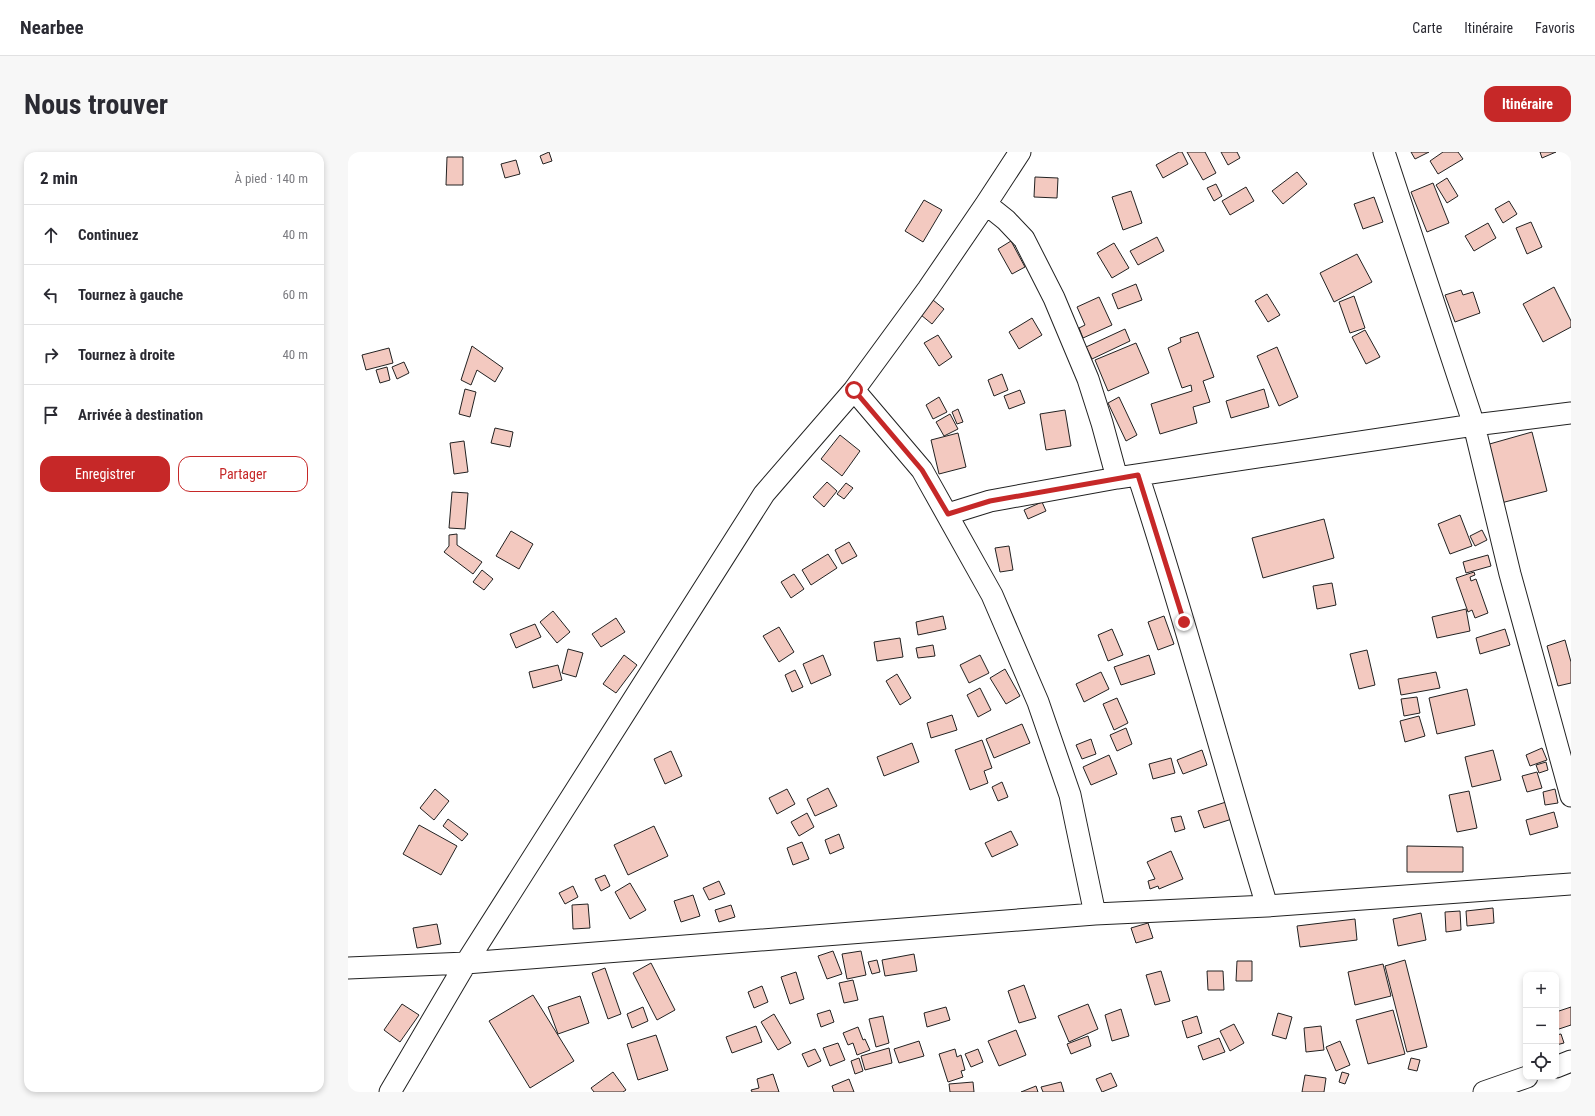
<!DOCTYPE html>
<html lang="fr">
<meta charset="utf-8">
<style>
body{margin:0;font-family:"Roboto Condensed",sans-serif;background:#f7f7f7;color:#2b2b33}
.controls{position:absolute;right:12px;bottom:12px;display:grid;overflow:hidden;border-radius:8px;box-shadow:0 2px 6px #0003}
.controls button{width:36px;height:36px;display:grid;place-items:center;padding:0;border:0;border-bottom:1px solid #e1e1e2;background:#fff;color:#2b2b33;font:20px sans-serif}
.stop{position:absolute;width:12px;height:12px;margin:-9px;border:3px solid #c62828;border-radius:50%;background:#fff}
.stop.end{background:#c62828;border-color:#fff;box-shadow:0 1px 4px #0008}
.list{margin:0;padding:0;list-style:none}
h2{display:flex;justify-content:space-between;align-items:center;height:52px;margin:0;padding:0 16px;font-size:17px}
h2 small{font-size:13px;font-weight:400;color:#7c7c81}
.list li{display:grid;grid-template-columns:26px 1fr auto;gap:12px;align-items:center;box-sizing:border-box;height:60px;padding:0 16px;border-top:1px solid #e1e1e2}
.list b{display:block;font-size:15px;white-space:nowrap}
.list em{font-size:13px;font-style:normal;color:#7c7c81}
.actions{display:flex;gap:8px;padding:12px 16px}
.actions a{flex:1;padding:9px 0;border:1px solid #c62828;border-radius:12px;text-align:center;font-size:14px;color:#c62828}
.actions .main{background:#c62828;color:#fff}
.icon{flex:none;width:22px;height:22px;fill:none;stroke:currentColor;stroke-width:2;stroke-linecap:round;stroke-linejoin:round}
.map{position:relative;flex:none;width:1223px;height:940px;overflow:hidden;border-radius:12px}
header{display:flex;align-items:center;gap:24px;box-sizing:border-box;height:56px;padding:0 20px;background:#fff;border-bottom:1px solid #e1e1e2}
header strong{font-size:19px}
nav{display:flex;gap:22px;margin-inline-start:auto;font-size:14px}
.intro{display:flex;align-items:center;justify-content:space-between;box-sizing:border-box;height:96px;padding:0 24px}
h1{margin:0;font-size:28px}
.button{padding:10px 18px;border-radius:12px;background:#c62828;color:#fff;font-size:14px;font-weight:700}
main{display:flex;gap:24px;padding:0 24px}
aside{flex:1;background:#fff;border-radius:12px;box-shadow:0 2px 6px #0003}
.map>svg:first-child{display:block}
.building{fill:#f3c9c0;stroke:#222}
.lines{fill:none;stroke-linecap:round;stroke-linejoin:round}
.street-casing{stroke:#222;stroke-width:23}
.street{stroke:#fff;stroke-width:21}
.route{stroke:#c62828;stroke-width:5}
</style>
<header>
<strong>Nearbee</strong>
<nav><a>Carte</a><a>Itinéraire</a><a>Favoris</a></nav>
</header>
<div class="intro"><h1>Nous trouver</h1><a class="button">Itinéraire</a></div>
<main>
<aside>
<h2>2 min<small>À pied · 140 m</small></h2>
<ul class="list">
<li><svg class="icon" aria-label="ahead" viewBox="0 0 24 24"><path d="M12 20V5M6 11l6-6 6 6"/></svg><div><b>Continuez</b></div><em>40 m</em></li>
<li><svg class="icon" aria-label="left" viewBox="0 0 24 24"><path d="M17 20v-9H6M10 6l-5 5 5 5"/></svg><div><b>Tournez à gauche</b></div><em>60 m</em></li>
<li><svg class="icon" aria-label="right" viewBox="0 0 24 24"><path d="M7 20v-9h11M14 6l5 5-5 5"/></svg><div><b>Tournez à droite</b></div><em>40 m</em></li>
<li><svg class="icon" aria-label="arrive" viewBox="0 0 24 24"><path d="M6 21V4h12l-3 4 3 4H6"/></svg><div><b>Arrivée à destination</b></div></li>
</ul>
<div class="actions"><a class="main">Enregistrer</a><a>Partager</a></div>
</aside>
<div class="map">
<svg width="1223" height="940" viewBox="0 0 1223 940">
<rect width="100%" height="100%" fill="#fff"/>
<path class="building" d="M 201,0 L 204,9 L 195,12 L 192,4 Z
M 831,0 L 834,0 L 840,12 L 815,26 L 808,13 Z
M 839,0 L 857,0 L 868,21 L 855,28 Z
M 873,0 L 889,0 L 892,6 L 880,13 Z
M 1063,0 L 1081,0 L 1067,7 Z
M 1095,0 L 1110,0 L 1115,7 L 1090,22 L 1082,9 Z
M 1192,0 L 1208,0 L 1194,6 Z
M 99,5 L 115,5 L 115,33 L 98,33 Z
M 168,8 L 172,22 L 157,26 L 153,12 Z
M 949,20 L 959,32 L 935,52 L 924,39 Z
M 687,25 L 710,26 L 709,46 L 686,45 Z
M 1099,26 L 1110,44 L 1099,51 L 1088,33 Z
M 1085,31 L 1101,71 L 1079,80 L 1063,40 Z
M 868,32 L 874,44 L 866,49 L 859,36 Z
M 898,35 L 906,49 L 882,63 L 874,49 Z
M 783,39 L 794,71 L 775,78 L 764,45 Z
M 1026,45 L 1035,70 L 1015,77 L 1006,52 Z
M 576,48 L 594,58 L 575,90 L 557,79 Z
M 1161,49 L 1169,62 L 1155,71 L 1147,57 Z
M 1183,70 L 1194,95 L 1179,102 L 1168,76 Z
M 1140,71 L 1148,86 L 1126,99 L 1117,84 Z
M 809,85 L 816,99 L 790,113 L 782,99 Z
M 663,89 L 677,115 L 664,122 L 650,97 Z
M 766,91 L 781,116 L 764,126 L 749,101 Z
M 1009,102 L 1024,130 L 986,150 L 972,121 Z
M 788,132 L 794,148 L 770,157 L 764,142 Z
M 1206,135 L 1223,169 L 1223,175 L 1195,190 L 1175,152 Z
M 1113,138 L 1115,143 L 1125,140 L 1132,161 L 1107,170 L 1097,143 Z
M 919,142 L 932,163 L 920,170 L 907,149 Z
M 1006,144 L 1017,176 L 1002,181 L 991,150 Z
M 751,145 L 764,173 L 735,186 L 731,176 L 737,173 L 729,155 Z
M 585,148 L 596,157 L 584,172 L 573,163 Z
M 684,166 L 694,183 L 671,197 L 661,180 Z
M 777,177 L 782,189 L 744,207 L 738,195 Z
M 1017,178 L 1032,205 L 1018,212 L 1004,185 Z
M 850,180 L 866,225 L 855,229 L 862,250 L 845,255 L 849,271 L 812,282 L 803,252 L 844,239 L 843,233 L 834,236 L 820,196 L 833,190 L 832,186 Z
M 590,183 L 604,205 L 591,214 L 576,191 Z
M 788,191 L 801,221 L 760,239 L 747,208 Z
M 124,194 L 155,216 L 147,230 L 129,218 L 123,233 L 113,228 Z
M 929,195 L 950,245 L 931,254 L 909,204 Z
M 41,196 L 45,211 L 18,218 L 14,203 Z
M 56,210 L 61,221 L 49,227 L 44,215 Z
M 39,215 L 42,228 L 32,231 L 28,218 Z
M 654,222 L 660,238 L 646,244 L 640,228 Z
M 117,237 L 128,240 L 122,265 L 111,262 Z
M 916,237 L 921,255 L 883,266 L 878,249 Z
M 672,238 L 677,251 L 661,257 L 656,244 Z
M 591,245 L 599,260 L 585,267 L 578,253 Z
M 771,245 L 789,283 L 778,289 L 760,251 Z
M 610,257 L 615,270 L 609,272 L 604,260 Z
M 717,258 L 723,294 L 698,298 L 692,262 Z
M 602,262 L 610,277 L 596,284 L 588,270 Z
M 147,276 L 165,280 L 162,295 L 143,291 Z
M 1184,280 L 1199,339 L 1153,351 L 1138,293 Z
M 610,281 L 618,315 L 591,322 L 583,288 Z
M 492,283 L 512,299 L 494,324 L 473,307 Z
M 116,289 L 120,320 L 106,322 L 102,291 Z
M 479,330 L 489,339 L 476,355 L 465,345 Z
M 498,331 L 505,336 L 496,347 L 489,342 Z
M 104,340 L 120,341 L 117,377 L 101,376 Z
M 694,350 L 698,359 L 680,367 L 676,358 Z
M 1112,363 L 1124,394 L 1102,402 L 1090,372 Z
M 976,367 L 986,406 L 915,426 L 904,386 Z
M 1134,378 L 1139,388 L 1127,394 L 1122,384 Z
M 163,379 L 185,392 L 171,417 L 148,404 Z
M 109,382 L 109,393 L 134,410 L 125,422 L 96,400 L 101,394 L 101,383 Z
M 501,390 L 509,404 L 494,412 L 487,398 Z
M 661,394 L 665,418 L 652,420 L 647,396 Z
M 480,402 L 489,416 L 463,433 L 454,418 Z
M 1140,403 L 1143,414 L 1118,421 L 1115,410 Z
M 134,418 L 145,427 L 136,438 L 125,430 Z
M 1126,420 L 1127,423 L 1122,425 L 1123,429 L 1128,427 L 1140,461 L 1127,466 L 1124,458 L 1120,460 L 1108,426 Z
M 446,422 L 456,437 L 443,446 L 433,430 Z
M 984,431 L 988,453 L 969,457 L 965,434 Z
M 1118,457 L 1122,479 L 1089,486 L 1084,465 Z
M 205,459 L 222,480 L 209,491 L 192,470 Z
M 595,464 L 598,477 L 570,483 L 568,470 Z
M 816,464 L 826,492 L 810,498 L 800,470 Z
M 268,466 L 277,480 L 253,495 L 244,482 Z
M 187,472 L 193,485 L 168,496 L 162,482 Z
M 431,475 L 446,500 L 431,510 L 415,484 Z
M 764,477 L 775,503 L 760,509 L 750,483 Z
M 1157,477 L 1162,493 L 1132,502 L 1128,486 Z
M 552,486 L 555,505 L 529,509 L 526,490 Z
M 1217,488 L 1223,510 L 1223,531 L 1210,534 L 1199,494 Z
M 585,493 L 587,504 L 570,506 L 568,496 Z
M 220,497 L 235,501 L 228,525 L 214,521 Z
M 1019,498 L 1027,533 L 1011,537 L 1002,502 Z
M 276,503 L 289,513 L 268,541 L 255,532 Z
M 475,503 L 483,523 L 463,532 L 455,512 Z
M 632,503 L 641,521 L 621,531 L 612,513 Z
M 801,503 L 807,522 L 773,533 L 766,515 Z
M 210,513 L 214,528 L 185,536 L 181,520 Z
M 657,517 L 672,544 L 658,552 L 642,526 Z
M 447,518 L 455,535 L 444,540 L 437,523 Z
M 753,520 L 761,537 L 736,550 L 728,532 Z
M 1088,520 L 1092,536 L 1053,543 L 1050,527 Z
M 549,522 L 563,546 L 552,553 L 538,529 Z
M 632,536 L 643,558 L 630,565 L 619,543 Z
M 1119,537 L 1127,573 L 1089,582 L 1081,546 Z
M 1069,545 L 1072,561 L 1056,564 L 1053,547 Z
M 769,546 L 780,571 L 766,578 L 755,552 Z
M 604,563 L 609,578 L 583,586 L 579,571 Z
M 1071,564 L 1077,584 L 1057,590 L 1052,569 Z
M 674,572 L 682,591 L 646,606 L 638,587 Z
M 778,576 L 784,592 L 769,599 L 762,583 Z
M 743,587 L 748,602 L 734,607 L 728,593 Z
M 634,588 L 644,616 L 636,619 L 640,631 L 622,638 L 607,598 Z
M 564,591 L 571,610 L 536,624 L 529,605 Z
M 1194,596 L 1199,608 L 1182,614 L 1178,603 Z
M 854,598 L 859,613 L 835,622 L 829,608 Z
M 1145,598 L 1153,628 L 1124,635 L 1117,605 Z
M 323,599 L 334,624 L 317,632 L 306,607 Z
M 761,603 L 769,622 L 743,633 L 735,615 Z
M 823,606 L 827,621 L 805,627 L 801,612 Z
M 1198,610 L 1200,618 L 1191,621 L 1188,613 Z
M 1189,620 L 1194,636 L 1179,640 L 1174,624 Z
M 654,630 L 660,645 L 650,649 L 644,635 Z
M 480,636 L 489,654 L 467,664 L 459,647 Z
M 87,637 L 101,649 L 86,668 L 72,656 Z
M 439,637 L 447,652 L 429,662 L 421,646 Z
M 1207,637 L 1210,651 L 1197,653 L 1195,640 Z
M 1121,639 L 1129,676 L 1109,680 L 1101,643 Z
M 878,650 L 884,667 L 856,676 L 850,659 Z
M 1206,660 L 1210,675 L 1182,683 L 1178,668 Z
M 459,661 L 466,675 L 451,684 L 443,670 Z
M 833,664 L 837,677 L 827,680 L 823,666 Z
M 100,667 L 120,682 L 114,689 L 95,674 Z
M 71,673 L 109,694 L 93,723 L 55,702 Z
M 306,674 L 320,704 L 280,723 L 266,693 Z
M 663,679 L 670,693 L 644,705 L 637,691 Z
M 491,682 L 496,696 L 482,702 L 477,688 Z
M 454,690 L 461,707 L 445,713 L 439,696 Z
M 1059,694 L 1115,695 L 1115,720 L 1059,720 Z
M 823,699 L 835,727 L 811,737 L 810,734 L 802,737 L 800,729 L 807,727 L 799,710 Z
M 257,723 L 262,734 L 253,739 L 247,727 Z
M 371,729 L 377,742 L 361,748 L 355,736 Z
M 282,731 L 298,758 L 282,767 L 267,740 Z
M 225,734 L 230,745 L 217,752 L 211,741 Z
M 345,743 L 352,764 L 333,770 L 326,749 Z
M 240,752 L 242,776 L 225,777 L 224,753 Z
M 383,753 L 387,765 L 371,770 L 367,758 Z
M 1145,756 L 1146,771 L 1119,774 L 1118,759 Z
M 1112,759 L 1113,778 L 1098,780 L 1097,760 Z
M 1073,761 L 1078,788 L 1050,794 L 1045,767 Z
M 1007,767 L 1009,788 L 952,795 L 949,774 Z
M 800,771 L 805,786 L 788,791 L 783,776 Z
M 89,772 L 93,792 L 69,796 L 65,776 Z
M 485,799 L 494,822 L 479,827 L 470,804 Z
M 513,799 L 518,823 L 499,827 L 494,802 Z
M 566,802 L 569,819 L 537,824 L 534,808 Z
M 529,808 L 532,820 L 524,822 L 520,810 Z
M 1057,808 L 1079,895 L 1059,900 L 1037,814 Z
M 889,809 L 904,809 L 904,829 L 888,829 Z
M 303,811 L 327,858 L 309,868 L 285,821 Z
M 1035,812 L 1043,844 L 1007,853 L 1000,820 Z
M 257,816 L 273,862 L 260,867 L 244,821 Z
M 813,819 L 822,849 L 807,853 L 798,823 Z
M 859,819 L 875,819 L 876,838 L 860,838 Z
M 448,820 L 456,847 L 442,852 L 433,825 Z
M 505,828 L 510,848 L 496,851 L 491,831 Z
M 676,833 L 688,866 L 671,871 L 660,839 Z
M 414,834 L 420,850 L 406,856 L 400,840 Z
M 185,843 L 226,909 L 182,936 L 141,869 Z
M 232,844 L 241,871 L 210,882 L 200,855 Z
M 54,852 L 71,863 L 52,890 L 36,878 Z
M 740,852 L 750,877 L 721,890 L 710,864 Z
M 295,855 L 300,869 L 284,876 L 279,862 Z
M 598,855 L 602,868 L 579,875 L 576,861 Z
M 1223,855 L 1223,873 L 1208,878 L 1208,860 Z
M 773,857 L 781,884 L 764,889 L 757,863 Z
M 482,858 L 486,870 L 473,875 L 469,862 Z
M 1045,858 L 1057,902 L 1020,912 L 1008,868 Z
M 930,861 L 944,865 L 938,887 L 924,883 Z
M 426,862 L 443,891 L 430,898 L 413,870 Z
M 535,864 L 541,891 L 528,895 L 521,867 Z
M 849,864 L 854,881 L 839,886 L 834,869 Z
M 886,872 L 896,891 L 882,899 L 872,879 Z
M 408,874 L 414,890 L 384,901 L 378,885 Z
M 973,874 L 976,898 L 958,900 L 956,876 Z
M 510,875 L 515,888 L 517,887 L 522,898 L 509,903 L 505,891 L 500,893 L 495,881 Z
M 668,878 L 678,903 L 651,914 L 640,889 Z
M 1213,882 L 1216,891 L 1208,893 L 1208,883 Z
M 308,883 L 320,918 L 290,928 L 279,892 Z
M 740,884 L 743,894 L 723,902 L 719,892 Z
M 871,886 L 877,900 L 855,908 L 850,894 Z
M 571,889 L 576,904 L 551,911 L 546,897 Z
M 992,889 L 1002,913 L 988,919 L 978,895 Z
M 490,891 L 497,908 L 482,914 L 475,896 Z
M 541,896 L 544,911 L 517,918 L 513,904 Z
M 467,897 L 473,909 L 460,915 L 454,902 Z
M 607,897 L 609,905 L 613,903 L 617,918 L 613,919 L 615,925 L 600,930 L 591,902 Z
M 630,897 L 635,910 L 623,915 L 617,902 Z
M 511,906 L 515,919 L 507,922 L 503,909 Z
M 1063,906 L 1072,908 L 1069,919 L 1060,917 Z
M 265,920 L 278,938 L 275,940 L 246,940 L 243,936 Z
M 994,920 L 1001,922 L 997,932 L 991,930 Z
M 763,921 L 769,934 L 754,940 L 748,927 Z
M 425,922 L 431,940 L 404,940 L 403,938 L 411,936 L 409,927 Z
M 957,923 L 978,926 L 976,940 L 954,940 Z
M 501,927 L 506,940 L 486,940 L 484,934 Z
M 625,930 L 626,940 L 602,940 L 601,932 Z
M 713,930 L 716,940 L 695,940 L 693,935 Z
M 688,934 L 690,940 L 673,940 Z"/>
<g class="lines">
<defs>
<path id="street" d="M 1036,0 L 1126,273 L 1162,422 L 1223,644
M 638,52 L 658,68 L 676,87 L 706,146 L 740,227 L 754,271 L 769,326
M 506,238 L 574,318 L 644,443 L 690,550 L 722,643 L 747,762
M 790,323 C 837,466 875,611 919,754
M 600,362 L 642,349 L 769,326 L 1126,273 L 1223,261
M 0,816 L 118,811 L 747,762 L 919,754 L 1223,732
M 1208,915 L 1223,909
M 42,940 L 118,811 L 416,342 L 506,238 L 580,137 L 638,52 L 672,0
M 1136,940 L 1179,925"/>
</defs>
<use href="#street" class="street-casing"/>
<use href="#street" class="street"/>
</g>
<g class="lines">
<path class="route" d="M 506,238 L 574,318 L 600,362 L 642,349 L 790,323 L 836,470"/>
</g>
</svg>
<div class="controls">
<button>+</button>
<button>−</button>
<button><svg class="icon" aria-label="locate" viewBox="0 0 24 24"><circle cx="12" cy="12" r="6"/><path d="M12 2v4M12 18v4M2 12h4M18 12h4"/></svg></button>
</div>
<div class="stop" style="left:506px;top:238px"></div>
<div class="stop end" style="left:836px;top:470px"></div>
</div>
</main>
